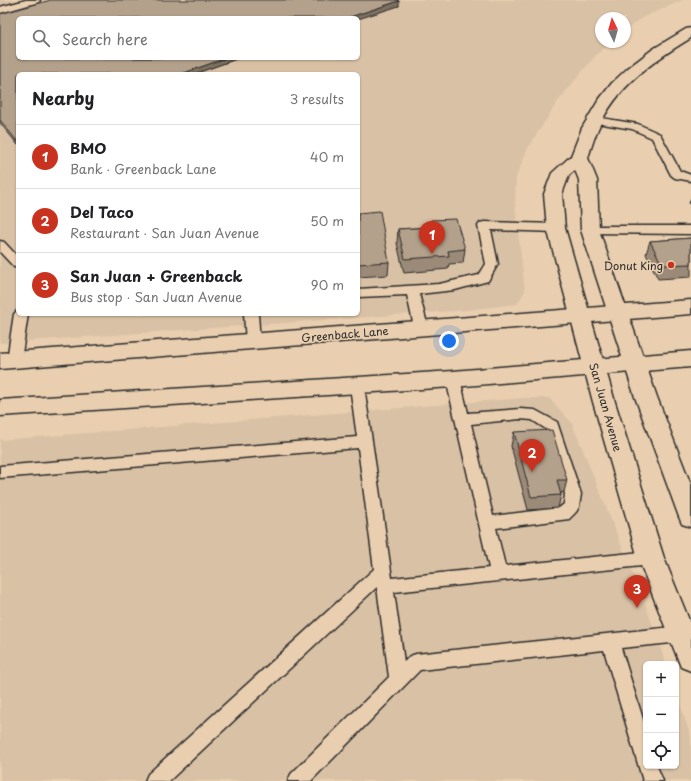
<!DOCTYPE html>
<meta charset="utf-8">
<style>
body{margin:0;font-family:"Playpen Sans",sans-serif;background:#f6f6f6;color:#202124}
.controls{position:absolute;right:12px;bottom:12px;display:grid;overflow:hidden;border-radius:6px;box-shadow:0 1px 3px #0004}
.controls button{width:36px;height:36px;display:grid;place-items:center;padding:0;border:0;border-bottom:1px solid #e0e0e0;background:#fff;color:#202124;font:20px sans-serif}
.compass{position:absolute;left:595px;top:12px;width:36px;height:36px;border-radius:50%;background:#fff;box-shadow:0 1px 3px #0004;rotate:355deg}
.you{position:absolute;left:449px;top:341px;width:14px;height:14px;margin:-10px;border:3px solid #fff;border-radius:50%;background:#1a73e8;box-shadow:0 0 0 6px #1a73e833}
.badge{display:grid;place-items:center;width:26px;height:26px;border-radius:50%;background:#c8321e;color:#fff;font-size:13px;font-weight:700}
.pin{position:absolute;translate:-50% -33px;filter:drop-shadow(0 1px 2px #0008)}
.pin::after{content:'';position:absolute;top:21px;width:14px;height:12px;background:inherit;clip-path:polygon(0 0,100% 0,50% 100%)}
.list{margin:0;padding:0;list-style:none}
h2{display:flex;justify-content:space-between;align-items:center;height:52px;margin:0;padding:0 16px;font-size:17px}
h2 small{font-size:13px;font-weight:400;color:#757577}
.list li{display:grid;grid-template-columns:26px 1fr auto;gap:12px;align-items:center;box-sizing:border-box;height:64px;padding:0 16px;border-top:1px solid #e0e0e0}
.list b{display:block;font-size:15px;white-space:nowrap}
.list p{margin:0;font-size:13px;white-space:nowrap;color:#757577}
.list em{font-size:13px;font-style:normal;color:#757577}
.icon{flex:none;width:22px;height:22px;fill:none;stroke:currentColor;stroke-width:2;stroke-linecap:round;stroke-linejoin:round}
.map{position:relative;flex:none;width:691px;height:781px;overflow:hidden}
.search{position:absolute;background:#fff;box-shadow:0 1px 3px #0004;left:16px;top:16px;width:344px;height:44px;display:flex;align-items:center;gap:10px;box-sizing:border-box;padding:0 14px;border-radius:6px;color:#757577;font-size:15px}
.panel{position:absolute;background:#fff;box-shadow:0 1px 3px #0004;left:16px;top:72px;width:344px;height:244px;border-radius:6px}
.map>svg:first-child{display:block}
.built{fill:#d9c1a5;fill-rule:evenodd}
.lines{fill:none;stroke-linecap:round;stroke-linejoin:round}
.service-casing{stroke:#2b2b2b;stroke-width:3}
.secondary-casing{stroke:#2b2b2b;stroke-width:3}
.primary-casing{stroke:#2b2b2b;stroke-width:3}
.service{fill:#e9cfb0;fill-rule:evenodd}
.secondary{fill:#e9cfb0;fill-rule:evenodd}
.primary{fill:#e9cfb0;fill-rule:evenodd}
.wall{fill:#9b8a78;stroke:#2b2b2b}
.shaded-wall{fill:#7e7161;stroke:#2b2b2b}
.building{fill:#b4a18b;stroke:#2b2b2b}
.poi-dot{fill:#c8321e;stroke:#e9cfb0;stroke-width:1.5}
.labels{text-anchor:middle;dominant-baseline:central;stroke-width:3;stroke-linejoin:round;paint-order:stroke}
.poi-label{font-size:11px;fill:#2b2b2b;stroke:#e9cfb0;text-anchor:end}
.street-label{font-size:11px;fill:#2b2b2b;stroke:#e9cfb0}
</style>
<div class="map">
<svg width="691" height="781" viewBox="0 0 691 781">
<rect width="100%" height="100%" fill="#e9cfb0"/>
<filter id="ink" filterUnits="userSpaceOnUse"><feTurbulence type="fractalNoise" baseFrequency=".025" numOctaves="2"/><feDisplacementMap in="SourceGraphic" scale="8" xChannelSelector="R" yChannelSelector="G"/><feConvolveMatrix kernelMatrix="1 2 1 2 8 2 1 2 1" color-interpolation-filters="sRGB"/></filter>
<g filter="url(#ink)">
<path class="built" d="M 0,0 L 683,0 L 642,18 L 625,31 L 625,18 L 601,18 L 601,42 L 612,42 L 596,55 L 558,101 L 528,148 L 516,177 L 515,204 L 525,291 L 517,304 L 467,310 L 0,343 ZM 18,18 L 358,18 L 358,58 L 18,58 ZM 18,74 L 358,74 L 358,314 L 18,314 Z
M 524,398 L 549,398 L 572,423 L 646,606 L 666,664 L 646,664 L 646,766 L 676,766 L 676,693 L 691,737 L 691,781 L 0,781 L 0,440 Z"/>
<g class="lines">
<defs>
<path id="service" d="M 26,0 L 40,0 L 39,2 L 0,13 L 0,7 Z
M 595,117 L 638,124 L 660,134 L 680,171 L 691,175 L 691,181 L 675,178 L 671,175 L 652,138 L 632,129 L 591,122 L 590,120 Z
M 484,222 L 556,224 L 560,225 L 562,228 L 560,231 L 556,232 L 491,230 L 498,264 L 488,281 L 455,290 L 419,294 L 428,327 L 426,330 L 421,332 L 416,330 L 414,327 L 407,295 L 358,297 L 358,289 L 439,284 L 479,275 L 486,264 L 478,226 L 480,223 Z
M 590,226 L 691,226 L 691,234 L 586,233 L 584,230 L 586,227 Z
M 0,241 L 4,242 L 18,257 L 18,268 L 14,267 L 0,252 Z
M 18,310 L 18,314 L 28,314 L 21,360 L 19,363 L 14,365 L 9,363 L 7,360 L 14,314 Z
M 244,314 L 258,314 L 260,342 L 258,345 L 253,347 L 248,345 L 246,342 Z
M 453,374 L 458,375 L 460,379 L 468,413 L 520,409 L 535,410 L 557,422 L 581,494 L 579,507 L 576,512 L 569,519 L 496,528 L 505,566 L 651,551 L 657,553 L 659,558 L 657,563 L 651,565 L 394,592 L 404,662 L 410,656 L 416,654 L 682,626 L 688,628 L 691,634 L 688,640 L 682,642 L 621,648 L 646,729 L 646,766 L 657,766 L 663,781 L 643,781 L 604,650 L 420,670 L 311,781 L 288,781 L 291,774 L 389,677 L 377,587 L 169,781 L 145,781 L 148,774 L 374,569 L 358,448 L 0,478 L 0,466 L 357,437 L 350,386 L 352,382 L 357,381 L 362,382 L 364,386 L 392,578 L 489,568 L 446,379 L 448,375 ZM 520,419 L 532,420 L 546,429 L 565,494 L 564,504 L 559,508 L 493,516 L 471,424 Z"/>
<path id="secondary" d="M 691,28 L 691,38 C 653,61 616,87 598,129 C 594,138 591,148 588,158 L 597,180 L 599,230 L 657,397 L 691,485 L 691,527 L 682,524 L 679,517 L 635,397 L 581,230 L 579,180 L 575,170 L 569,175 L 562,194 L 565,228 L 615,402 L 664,558 L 691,625 L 691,671 L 681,667 L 638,558 L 593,402 L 547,228 L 544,194 L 552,173 L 571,156 L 582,128 L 598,101 L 612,83 L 628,68 L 653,49 L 686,29 Z"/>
<path id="primary" d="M 691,300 L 691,314 L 0,369 L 0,353 Z
M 691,351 L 691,367 L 453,387 L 0,416 L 0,400 L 453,371 Z"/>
</defs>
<use href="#service" class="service-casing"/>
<use href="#secondary" class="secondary-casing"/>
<use href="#primary" class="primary-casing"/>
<use href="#service" class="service"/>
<use href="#secondary" class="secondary"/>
<use href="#primary" class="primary"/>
</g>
<path class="wall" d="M 398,0 L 399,6 L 18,18 L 239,58 L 194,74 L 18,74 L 18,145 L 0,123 L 0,14 Z
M 691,198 L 691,206 L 689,203 Z
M 358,213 L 389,262 L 388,275 L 358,277 Z
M 431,220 L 465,249 L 463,263 L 449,264 L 448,269 L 404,273 L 397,243 L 398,229 L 431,227 Z
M 691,238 L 691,277 L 658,279 L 646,254 L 650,241 Z
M 514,432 L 567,480 L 564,492 L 561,493 L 561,495 L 558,508 L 528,510 L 511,446 Z"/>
<path class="shaded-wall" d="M 399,1 L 399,6 L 358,19 L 358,18 L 347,18 Z
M 226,58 L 239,58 L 194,74 L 181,74 Z"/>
<path class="building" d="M 51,0 L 398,0 L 399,1 L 347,18 L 18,18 L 18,58 L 226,58 L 181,74 L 18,74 L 18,141 L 17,141 L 0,120 L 0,14 Z
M 380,211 L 389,262 L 358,264 L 358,213 Z
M 456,219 L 465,249 L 448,251 L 449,256 L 405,259 L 398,229 L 433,227 L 431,220 Z
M 691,238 L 691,264 L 662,265 L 650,241 Z
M 552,430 L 567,480 L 557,480 L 561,495 L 531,497 L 514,432 Z"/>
</g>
<circle class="poi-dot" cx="671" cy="265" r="4"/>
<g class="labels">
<g class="poi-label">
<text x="663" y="265">Donut King</text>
</g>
<g class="street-label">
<text transform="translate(345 334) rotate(-5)">Greenback Lane</text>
<text transform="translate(606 407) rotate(74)">San Juan Avenue</text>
</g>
</g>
</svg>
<div class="controls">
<button>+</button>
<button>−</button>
<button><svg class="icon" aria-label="locate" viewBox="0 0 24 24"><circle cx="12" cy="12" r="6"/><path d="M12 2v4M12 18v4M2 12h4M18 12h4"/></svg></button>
</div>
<svg class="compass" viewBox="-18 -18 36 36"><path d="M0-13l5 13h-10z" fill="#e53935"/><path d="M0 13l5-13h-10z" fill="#757577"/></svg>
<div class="you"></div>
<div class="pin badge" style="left:432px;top:254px">1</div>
<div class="pin badge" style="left:532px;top:472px">2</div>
<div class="pin badge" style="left:637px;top:608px">3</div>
<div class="search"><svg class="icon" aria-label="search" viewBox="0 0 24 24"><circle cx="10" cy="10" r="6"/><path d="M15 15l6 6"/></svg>Search here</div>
<section class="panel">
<h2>Nearby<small>3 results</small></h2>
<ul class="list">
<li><span class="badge">1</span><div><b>BMO</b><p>Bank · Greenback Lane</p></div><em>40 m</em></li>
<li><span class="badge">2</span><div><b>Del Taco</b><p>Restaurant · San Juan Avenue</p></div><em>50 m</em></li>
<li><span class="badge">3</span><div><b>San Juan + Greenback</b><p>Bus stop · San Juan Avenue</p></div><em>90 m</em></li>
</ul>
</section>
</div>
